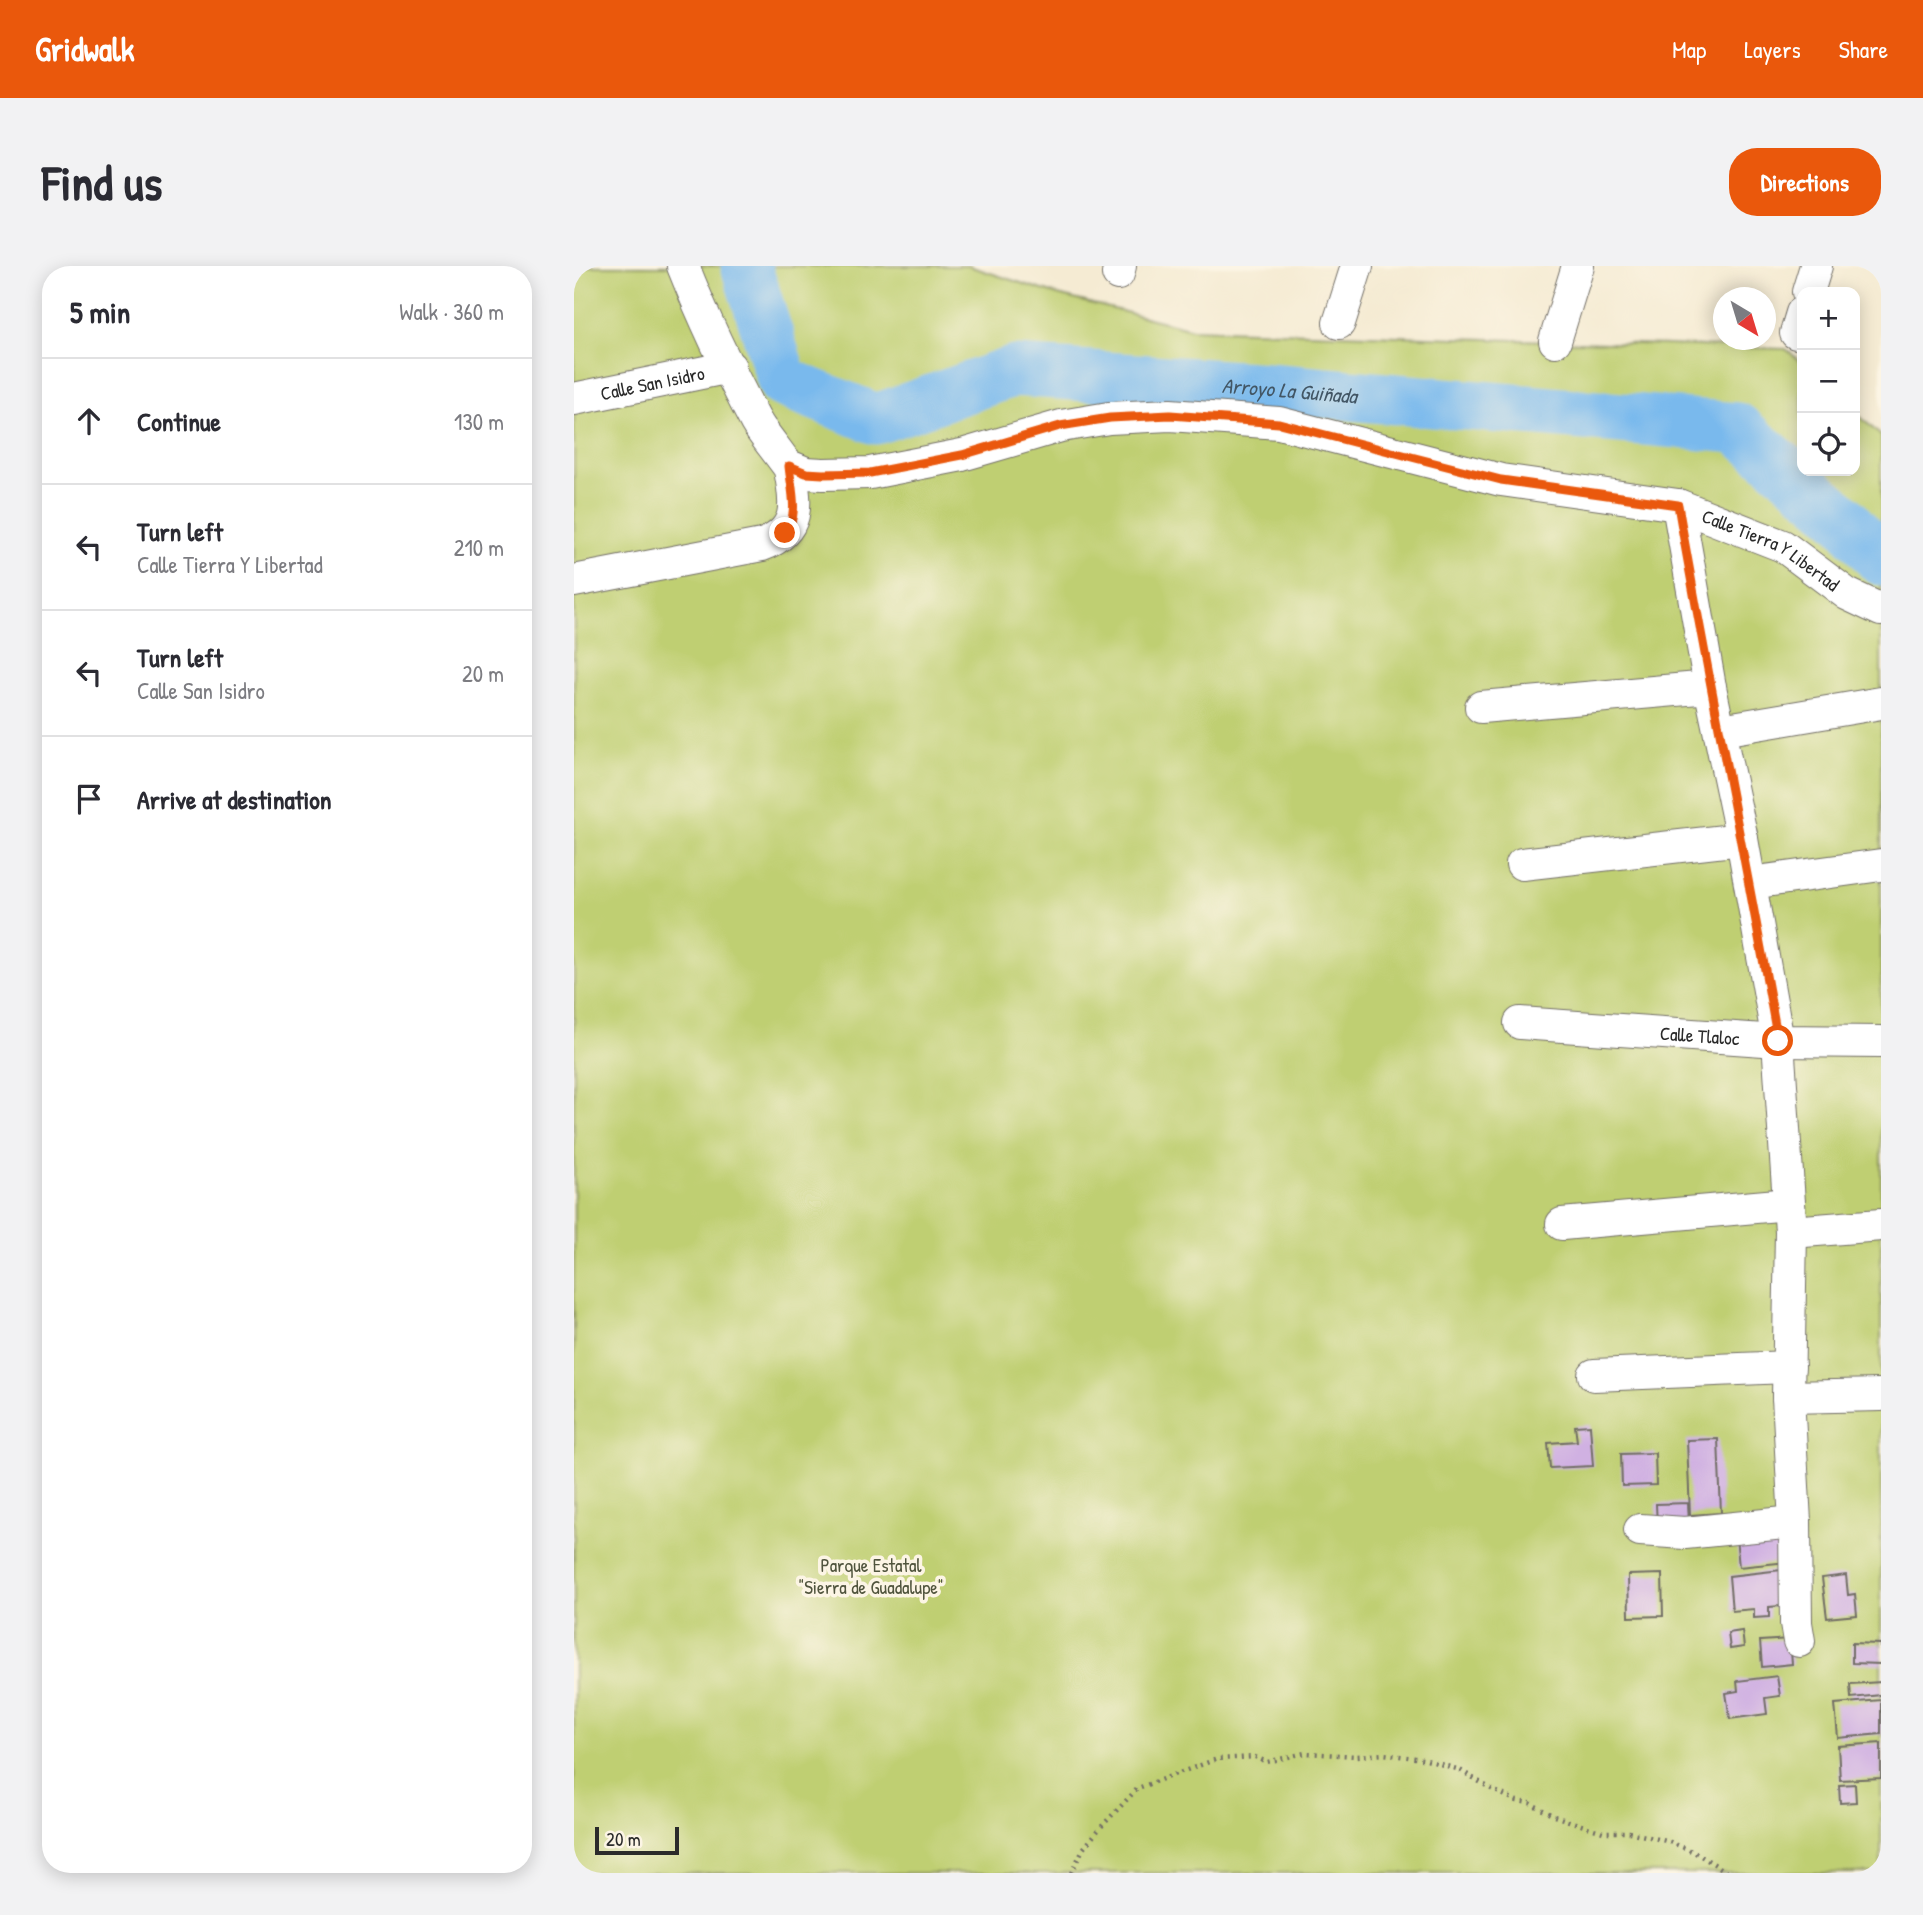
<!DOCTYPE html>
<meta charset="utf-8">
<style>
body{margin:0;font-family:"Patrick Hand",sans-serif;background:#f2f2f3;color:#2b2b33}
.controls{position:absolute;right:21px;top:21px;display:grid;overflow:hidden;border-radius:14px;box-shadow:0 4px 18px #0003}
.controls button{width:63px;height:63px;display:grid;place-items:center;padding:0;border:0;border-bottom:2px solid #e1e1e2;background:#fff;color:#2b2b33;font:35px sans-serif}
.compass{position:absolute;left:1139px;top:21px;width:63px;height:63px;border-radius:50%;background:#fff;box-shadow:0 4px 18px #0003;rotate:142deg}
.scale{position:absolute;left:21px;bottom:18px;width:84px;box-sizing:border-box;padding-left:7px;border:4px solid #2b2b2b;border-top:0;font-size:19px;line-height:24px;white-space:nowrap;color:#2b2b2b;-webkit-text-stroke:5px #fcf5e5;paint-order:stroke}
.stop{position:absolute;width:21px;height:21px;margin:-16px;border:5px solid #ea580c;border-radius:50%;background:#fff}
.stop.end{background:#ea580c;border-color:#fff;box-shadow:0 2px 7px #0008}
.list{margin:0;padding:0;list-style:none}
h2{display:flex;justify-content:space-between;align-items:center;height:91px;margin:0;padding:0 28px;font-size:30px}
h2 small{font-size:23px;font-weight:400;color:#7c7c81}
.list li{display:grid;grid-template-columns:46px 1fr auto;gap:21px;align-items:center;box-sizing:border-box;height:126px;padding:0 28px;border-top:2px solid #e1e1e2}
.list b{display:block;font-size:26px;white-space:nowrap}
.list p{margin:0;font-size:23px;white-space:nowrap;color:#7c7c81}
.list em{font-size:23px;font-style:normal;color:#7c7c81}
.icon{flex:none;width:38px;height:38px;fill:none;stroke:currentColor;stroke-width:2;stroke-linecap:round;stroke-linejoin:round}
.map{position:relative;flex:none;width:1307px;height:1607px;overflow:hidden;border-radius:28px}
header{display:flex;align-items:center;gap:42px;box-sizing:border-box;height:98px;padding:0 35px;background:#ea580c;color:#fff}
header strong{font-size:33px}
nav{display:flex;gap:38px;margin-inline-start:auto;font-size:24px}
.intro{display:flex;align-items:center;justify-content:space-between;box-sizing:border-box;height:168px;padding:0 42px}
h1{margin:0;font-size:49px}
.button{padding:18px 32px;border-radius:28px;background:#ea580c;color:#fff;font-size:24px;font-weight:700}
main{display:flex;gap:42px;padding:0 42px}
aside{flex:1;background:#fff;border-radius:28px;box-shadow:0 4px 18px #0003}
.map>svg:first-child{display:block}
.green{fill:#bfcf72;stroke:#757d4e;stroke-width:2}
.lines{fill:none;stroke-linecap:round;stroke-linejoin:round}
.river{stroke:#79b9ed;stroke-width:51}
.building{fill:#d0b1e2}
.minor-casing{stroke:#726e66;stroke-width:34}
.path{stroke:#726e66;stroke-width:4.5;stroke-dasharray:2 5;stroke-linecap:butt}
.minor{stroke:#fff;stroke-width:32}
.route{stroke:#ea580c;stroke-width:9}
.labels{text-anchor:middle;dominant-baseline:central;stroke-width:7;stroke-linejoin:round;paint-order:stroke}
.street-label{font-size:19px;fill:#2b2b2b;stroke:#fcf5e5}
.park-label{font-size:19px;fill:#50543d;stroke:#fcf5e5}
.water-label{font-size:21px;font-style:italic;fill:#425665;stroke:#fcf5e5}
</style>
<header>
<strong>Gridwalk</strong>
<nav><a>Map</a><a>Layers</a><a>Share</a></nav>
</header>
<div class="intro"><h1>Find us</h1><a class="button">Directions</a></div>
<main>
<aside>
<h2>5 min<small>Walk · 360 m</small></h2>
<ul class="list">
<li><svg class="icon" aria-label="ahead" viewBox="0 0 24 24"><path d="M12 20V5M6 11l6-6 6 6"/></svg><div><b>Continue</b></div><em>130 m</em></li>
<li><svg class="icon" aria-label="left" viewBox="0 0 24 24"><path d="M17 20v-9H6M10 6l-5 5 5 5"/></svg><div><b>Turn left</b><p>Calle Tierra Y Libertad</p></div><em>210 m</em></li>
<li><svg class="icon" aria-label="left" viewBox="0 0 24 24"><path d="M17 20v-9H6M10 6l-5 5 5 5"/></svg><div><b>Turn left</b><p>Calle San Isidro</p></div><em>20 m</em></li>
<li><svg class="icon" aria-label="arrive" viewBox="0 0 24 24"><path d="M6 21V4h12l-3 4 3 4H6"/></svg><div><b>Arrive at destination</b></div></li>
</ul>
</aside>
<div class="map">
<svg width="1307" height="1607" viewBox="0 0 1307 1607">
<rect width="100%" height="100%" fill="#fcf5e5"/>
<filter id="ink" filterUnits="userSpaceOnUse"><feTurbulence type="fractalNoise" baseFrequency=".0143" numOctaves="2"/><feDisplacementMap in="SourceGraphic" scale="14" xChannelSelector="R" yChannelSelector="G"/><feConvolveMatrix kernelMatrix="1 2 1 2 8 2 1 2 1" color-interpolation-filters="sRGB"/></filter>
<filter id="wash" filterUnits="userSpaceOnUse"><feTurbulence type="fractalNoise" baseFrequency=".00686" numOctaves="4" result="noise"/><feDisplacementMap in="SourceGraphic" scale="28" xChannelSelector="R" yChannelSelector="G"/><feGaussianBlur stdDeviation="1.57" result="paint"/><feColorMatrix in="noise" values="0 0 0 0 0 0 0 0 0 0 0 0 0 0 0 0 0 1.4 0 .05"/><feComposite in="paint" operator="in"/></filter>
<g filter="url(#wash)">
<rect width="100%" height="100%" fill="#f5ebd3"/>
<path class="green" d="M 0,0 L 395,0 L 484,29 L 618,63 L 1212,83 L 1228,97 L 1228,205 L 1281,205 L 1281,146 L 1307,170 L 1307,1607 L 0,1607 Z"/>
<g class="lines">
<path class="river" id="s1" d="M 172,0 L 209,116 L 302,153 L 441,105 L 694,122 L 1163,162 L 1270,253 L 1307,294"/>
</g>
<g id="blocks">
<path class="building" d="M 1016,1159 L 1019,1200 L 976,1202 L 974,1177 L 1003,1175 L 1001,1160 Z
M 1144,1173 L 1147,1247 L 1116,1249 L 1113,1174 Z
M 1081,1187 L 1082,1219 L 1048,1220 L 1047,1188 Z
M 1114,1237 L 1115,1258 L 1083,1260 L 1082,1238 Z
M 1211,1267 L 1214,1296 L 1165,1301 L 1162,1271 Z
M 1216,1303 L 1219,1339 L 1195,1341 L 1195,1351 L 1180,1352 L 1180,1343 L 1158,1345 L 1155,1310 Z
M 1088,1308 L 1089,1350 L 1055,1351 L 1054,1309 Z
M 1272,1309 L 1274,1329 L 1281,1328 L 1283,1349 L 1253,1352 L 1248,1312 Z
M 1168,1365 L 1170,1381 L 1156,1383 L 1154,1367 Z
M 1216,1373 L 1218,1398 L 1188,1401 L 1186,1375 Z
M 1278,1377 L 1307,1378 L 1307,1398 L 1278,1397 Z
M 1203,1410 L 1206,1430 L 1191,1432 L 1193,1448 L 1156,1453 L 1152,1427 L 1164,1425 L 1163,1415 Z
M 1307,1416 L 1307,1429 L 1277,1432 L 1276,1418 Z
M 1307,1434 L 1307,1468 L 1264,1472 L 1261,1438 Z
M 1307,1477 L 1307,1512 L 1266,1514 L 1264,1480 Z
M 1281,1518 L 1282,1536 L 1266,1537 L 1265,1519 Z"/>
</g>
</g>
<g filter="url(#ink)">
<use href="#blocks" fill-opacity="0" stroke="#726e66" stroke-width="2"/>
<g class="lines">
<defs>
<g id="minor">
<path d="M 544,8 L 546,0"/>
<path d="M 1234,26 L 1242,0"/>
<path d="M 765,57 L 783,0"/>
<path d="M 1222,67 L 1228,47"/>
<path d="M 981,75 L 1004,0"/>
<path id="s2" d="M 0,133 L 156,101"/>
<path id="s3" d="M 215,200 L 232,207 L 249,208 L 296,207 L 388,189 L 487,160 L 535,152 L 596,149 L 705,157 L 927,214 L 1104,239 L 1209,280 L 1273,328 L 1307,344"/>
<path d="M 1104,239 L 1136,421 L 1168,573 L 1204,775 L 1217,966 L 1214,1131 L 1221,1256 L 1222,1357 L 1225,1375"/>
<path d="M 0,315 L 188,279 C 226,265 223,239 216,204 C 214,198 188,167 182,156 C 155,105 130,53 109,0"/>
<path d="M 907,441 L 1136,421"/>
<path d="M 1147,464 L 1307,437"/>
<path d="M 948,598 L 1168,573"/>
<path d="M 1176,617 L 1307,599"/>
<path id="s4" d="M 946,757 L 1204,775 L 1307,776"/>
<path d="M 988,958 L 1215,938"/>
<path d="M 1217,966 L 1307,959"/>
<path d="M 1020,1109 L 1215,1101"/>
<path d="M 1214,1131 L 1307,1129"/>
<path d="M 1066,1264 L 1111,1267 L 1221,1256"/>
</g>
</defs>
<use href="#minor" class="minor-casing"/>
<path class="path" d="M 497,1607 L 509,1583 L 526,1562 L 564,1522 L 643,1493 L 681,1491 L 693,1496 L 731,1487 L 783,1490 L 810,1488 L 849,1493 L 886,1504 L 919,1524 L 943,1535 L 956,1537 L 980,1550 L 1004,1558 L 1029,1566 L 1055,1566 L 1096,1576 L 1120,1586 L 1155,1607"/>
<use href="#minor" class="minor"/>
</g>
</g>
<g class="lines" filter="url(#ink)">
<path class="route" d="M 211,267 C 226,249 217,222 215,200 L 232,207 L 249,208 L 296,207 L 388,189 L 486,160 L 536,152 L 596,149 L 705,157 L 927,214 L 1104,239 C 1135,418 1172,596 1204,775"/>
</g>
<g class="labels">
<g class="street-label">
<text stroke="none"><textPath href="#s2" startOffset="80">Calle San Isidro</textPath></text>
<text stroke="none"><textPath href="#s3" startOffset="1010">Calle Tierra Y Libertad</textPath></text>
<text stroke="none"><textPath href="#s4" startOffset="180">Calle Tlaloc</textPath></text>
</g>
<g class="park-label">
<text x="297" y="1299">Parque Estatal<tspan x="297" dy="22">"Sierra de Guadalupe"</tspan></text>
</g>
<g class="water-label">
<text stroke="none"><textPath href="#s1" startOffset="644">Arroyo La Guiñada</textPath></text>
</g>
</g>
</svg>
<div class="controls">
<button>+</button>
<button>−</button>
<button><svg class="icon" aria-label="locate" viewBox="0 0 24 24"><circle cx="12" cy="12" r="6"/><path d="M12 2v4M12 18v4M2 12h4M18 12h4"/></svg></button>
</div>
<svg class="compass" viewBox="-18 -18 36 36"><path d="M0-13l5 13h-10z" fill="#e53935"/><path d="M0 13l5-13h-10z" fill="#7c7c81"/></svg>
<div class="scale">20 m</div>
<div class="stop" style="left:1204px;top:775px"></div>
<div class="stop end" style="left:211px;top:267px"></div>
</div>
</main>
